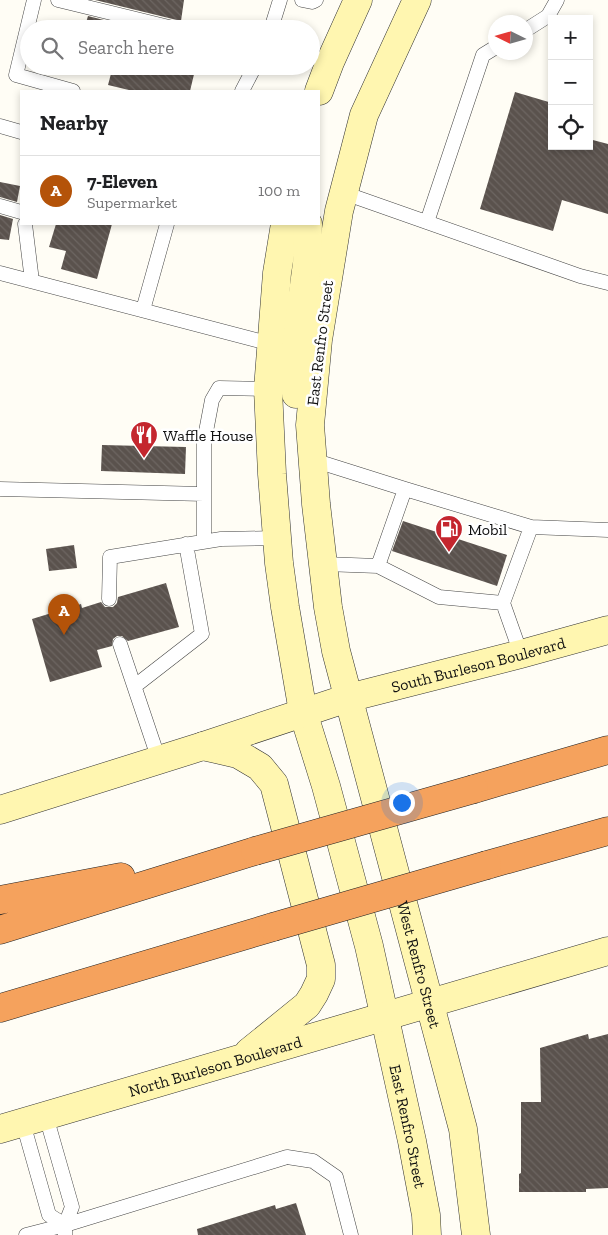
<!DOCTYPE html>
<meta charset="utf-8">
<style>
body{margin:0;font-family:"Zilla Slab",serif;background:#f2f2f2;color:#202124}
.controls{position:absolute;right:15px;top:15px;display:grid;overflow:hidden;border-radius:0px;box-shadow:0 2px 8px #0003}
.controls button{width:45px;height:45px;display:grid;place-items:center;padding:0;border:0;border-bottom:1px solid #e0e0e0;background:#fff;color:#202124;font:25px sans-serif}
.compass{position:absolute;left:488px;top:15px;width:45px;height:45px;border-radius:50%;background:#fff;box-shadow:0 2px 8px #0003;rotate:275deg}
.you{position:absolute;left:401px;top:802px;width:18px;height:18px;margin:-12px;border:4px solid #fff;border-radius:50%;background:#1a73e8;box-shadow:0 0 0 8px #1a73e833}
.badge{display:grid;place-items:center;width:32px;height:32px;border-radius:50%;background:#b45309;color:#fff;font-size:16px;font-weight:700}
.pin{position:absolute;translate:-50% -41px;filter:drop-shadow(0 1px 2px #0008)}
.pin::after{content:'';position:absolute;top:26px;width:18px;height:15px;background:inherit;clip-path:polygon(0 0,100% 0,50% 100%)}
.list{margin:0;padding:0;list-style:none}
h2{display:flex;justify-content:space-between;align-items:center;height:65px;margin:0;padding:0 20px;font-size:21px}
h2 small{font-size:16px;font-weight:400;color:#757577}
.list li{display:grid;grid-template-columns:32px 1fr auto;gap:15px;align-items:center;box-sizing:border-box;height:70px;padding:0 20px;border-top:1px solid #e0e0e0}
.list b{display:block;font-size:19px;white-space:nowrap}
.list p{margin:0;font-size:16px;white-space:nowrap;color:#757577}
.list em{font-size:16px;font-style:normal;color:#757577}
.icon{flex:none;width:28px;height:28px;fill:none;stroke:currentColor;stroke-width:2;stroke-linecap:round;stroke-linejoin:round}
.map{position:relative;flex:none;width:608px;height:1235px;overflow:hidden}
.search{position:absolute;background:#fff;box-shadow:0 2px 8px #0003;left:20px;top:20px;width:300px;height:55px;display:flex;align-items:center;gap:12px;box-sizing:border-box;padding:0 18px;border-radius:28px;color:#757577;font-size:19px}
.panel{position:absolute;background:#fff;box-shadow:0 2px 8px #0003;left:20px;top:90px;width:300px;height:135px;border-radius:0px}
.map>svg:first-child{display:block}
.building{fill:url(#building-back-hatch)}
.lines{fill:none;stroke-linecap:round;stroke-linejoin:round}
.service-casing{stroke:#444;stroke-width:15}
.secondary-casing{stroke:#333;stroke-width:29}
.motorway-casing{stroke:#222;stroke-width:29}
.service{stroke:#fff;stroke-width:14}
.secondary{stroke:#fff6b0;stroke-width:28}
.motorway{stroke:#f5a25d;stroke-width:28}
.motorway-bridge-casing{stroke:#222;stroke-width:29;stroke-linecap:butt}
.motorway-bridge{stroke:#f5a25d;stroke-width:28}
.labels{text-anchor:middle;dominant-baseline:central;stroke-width:5;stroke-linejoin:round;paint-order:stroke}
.street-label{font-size:16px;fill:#111;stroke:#fff}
.poi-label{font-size:16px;fill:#111;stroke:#fff;text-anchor:start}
</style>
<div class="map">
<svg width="608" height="1235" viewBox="0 0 608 1235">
<defs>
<pattern id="building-back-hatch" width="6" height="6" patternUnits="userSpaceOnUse" patternTransform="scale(1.25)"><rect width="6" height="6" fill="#5a524d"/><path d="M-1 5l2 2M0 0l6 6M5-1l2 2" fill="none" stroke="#6d6662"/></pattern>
</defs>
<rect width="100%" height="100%" fill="#fffdf5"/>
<path class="building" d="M 95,0 L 184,0 L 181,21 Z
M 88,16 L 139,29 L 84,29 Z
M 113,66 L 196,66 L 190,91 L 133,91 L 108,85 Z
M 515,92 L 552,103 L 552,146 L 589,146 L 589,139 L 608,144 L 608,214 L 562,200 L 553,231 L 480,209 Z
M 0,182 L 20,186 L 17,202 L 0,197 Z
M 0,215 L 13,219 L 9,240 L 0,239 Z
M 56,224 L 112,224 L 97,279 L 61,269 L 66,251 L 49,247 Z
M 102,445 L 186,447 L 185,474 L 101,471 Z
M 403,521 L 507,555 L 497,586 L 392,551 Z
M 74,545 L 77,568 L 49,571 L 46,549 Z
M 166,583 L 179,627 L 128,641 L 122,636 L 117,636 L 113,639 L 112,646 L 97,650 L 102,667 L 50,682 L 32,619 L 81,604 L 82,608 L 101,602 L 105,607 L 113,607 L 117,603 L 118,597 Z
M 588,1034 L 589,1039 L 608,1034 L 608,1188 L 586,1189 L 586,1192 L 519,1192 L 519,1174 L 521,1173 L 521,1102 L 541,1102 L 540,1048 Z
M 296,1203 L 306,1235 L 198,1235 L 197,1229 L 275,1205 L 276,1209 Z"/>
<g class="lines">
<defs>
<path id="service" d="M 34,0 L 16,75 L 73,91
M 58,0 L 177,29
M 302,0 L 312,2 L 316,0
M 271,29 L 280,0
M 526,30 L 548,16 L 557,0
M 242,91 L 255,66
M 0,126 L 21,132
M 344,193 L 580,276 L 608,283
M 0,206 L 21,212
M 427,222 L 483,55 L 496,47
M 25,224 L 32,281
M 0,273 L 271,344
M 143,310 L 167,224
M 313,460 L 405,489 L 531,527 L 503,603 L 521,654
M 0,489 L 204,494
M 531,527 L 608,530
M 204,541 L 204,442 L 212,400 L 219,388 L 268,389
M 324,564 L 378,566 L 439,597 L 503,603
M 378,566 L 405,489
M 109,599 L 110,557 L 221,539 L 277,538
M 120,644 L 159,760
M 135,686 L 202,634 L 186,544
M 46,1116 L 72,1207 L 65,1225 L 65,1235
M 23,1123 L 49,1215 L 65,1225
M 26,1235 L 65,1225 L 287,1157 L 313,1161 L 336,1177 L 351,1235"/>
<g id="secondary">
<path id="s1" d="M 417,0 L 364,115 L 339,211 L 318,340 L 310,425 L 316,504 L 328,607 L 336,651 L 463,1129 L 476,1235"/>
<path d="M 319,91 L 330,62 L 358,0"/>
<path id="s2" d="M 285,224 L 277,273 L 268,389 L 272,474 L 279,563 L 285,607 L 303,712 L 326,786 L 369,946 L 412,1141 L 426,1215 L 427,1235"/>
<path d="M 296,394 L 296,345 L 307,263 L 308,224"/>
<path d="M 203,746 L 238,754 L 260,767 L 274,784 L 321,965 L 321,979 L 314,994 L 307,1005 L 249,1052"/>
<path id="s3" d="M 0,810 L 203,746 L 348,698 L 521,654 L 608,630"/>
<path id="s4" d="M 0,1129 L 608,951"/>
</g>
<path id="motorway" d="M 474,789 L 608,750
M 487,865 L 608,831
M 0,900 L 121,877
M 0,930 L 255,851
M 0,1008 L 273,927"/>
</defs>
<use href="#service" class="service-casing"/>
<use href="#secondary" class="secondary-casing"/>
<use href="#motorway" class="motorway-casing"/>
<use href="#service" class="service"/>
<use href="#secondary" class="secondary"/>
<use href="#motorway" class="motorway"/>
<defs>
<path id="motorway-bridge" d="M 255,851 L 474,789
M 273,927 L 487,865"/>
</defs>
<use href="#motorway-bridge" class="motorway-bridge-casing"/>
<use href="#motorway-bridge" class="motorway-bridge"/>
</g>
<defs>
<symbol id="restaurant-pin" viewBox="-11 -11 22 30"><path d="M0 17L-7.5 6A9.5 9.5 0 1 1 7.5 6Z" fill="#c4262e" stroke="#fff"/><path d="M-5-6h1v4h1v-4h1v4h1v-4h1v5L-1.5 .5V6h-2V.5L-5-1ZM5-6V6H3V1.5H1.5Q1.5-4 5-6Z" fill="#fff"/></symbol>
<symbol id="fuel-pin" viewBox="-11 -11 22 30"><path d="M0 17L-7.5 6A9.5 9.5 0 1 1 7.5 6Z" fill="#c4262e" stroke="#fff"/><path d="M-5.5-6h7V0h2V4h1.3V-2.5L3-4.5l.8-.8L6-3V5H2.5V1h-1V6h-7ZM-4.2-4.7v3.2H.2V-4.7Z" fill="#fff"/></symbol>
</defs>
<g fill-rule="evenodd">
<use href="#restaurant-pin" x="128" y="419" width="32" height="43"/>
<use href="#fuel-pin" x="433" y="513" width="32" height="43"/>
</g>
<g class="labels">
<g class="street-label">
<text transform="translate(320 343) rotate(-83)">East Renfro Street</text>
<text stroke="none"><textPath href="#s3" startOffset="500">South Burleson Boulevard</textPath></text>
<text stroke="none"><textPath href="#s1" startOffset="994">West Renfro Street</textPath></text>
<text stroke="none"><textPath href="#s4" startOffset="224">North Burleson Boulevard</textPath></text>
<text stroke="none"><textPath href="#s2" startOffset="919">East Renfro Street</textPath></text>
</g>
<g class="poi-label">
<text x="163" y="435">Waffle House</text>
<text x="468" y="529">Mobil</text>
</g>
</g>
</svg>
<div class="controls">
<button>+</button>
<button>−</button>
<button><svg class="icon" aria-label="locate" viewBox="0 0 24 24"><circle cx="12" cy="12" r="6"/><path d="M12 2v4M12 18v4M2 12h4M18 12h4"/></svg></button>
</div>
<svg class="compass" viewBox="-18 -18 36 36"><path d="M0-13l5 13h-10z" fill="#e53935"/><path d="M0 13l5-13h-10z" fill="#757577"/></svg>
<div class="you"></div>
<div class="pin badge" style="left:64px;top:635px">A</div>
<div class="search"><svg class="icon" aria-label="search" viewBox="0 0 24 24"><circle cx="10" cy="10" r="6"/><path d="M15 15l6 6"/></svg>Search here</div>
<section class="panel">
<h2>Nearby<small></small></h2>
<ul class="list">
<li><span class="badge">A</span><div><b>7-Eleven</b><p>Supermarket</p></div><em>100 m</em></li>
</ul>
</section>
</div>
